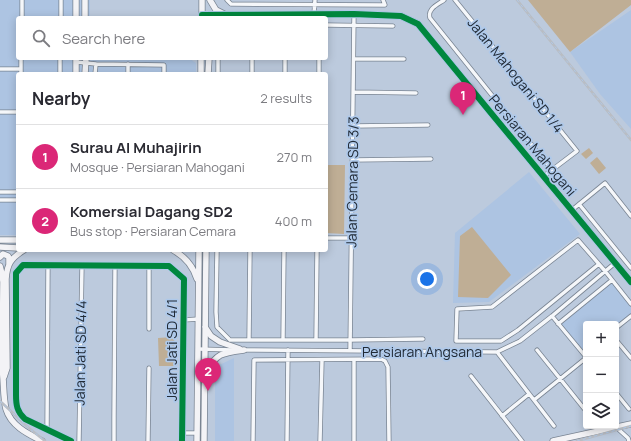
<!DOCTYPE html>
<meta charset="utf-8">
<style>
body{margin:0;font-family:Manrope,sans-serif;background:#f7f7f7;color:#2b2b33}
.controls{position:absolute;right:12px;bottom:12px;display:grid;overflow:hidden;border-radius:4px;box-shadow:0 2px 10px #0003}
.controls button{width:36px;height:36px;display:grid;place-items:center;padding:0;border:0;border-bottom:1px solid #e1e1e2;background:#fff;color:#2b2b33;font:20px sans-serif}
.you{position:absolute;left:427px;top:279px;width:14px;height:14px;margin:-10px;border:3px solid #fff;border-radius:50%;background:#1a73e8;box-shadow:0 0 0 6px #1a73e833}
.badge{display:grid;place-items:center;width:26px;height:26px;border-radius:50%;background:#db2777;color:#fff;font-size:13px;font-weight:700}
.pin{position:absolute;translate:-50% -33px;filter:drop-shadow(0 1px 2px #0008)}
.pin::after{content:'';position:absolute;top:21px;width:14px;height:12px;background:inherit;clip-path:polygon(0 0,100% 0,50% 100%)}
.list{margin:0;padding:0;list-style:none}
h2{display:flex;justify-content:space-between;align-items:center;height:52px;margin:0;padding:0 16px;font-size:17px}
h2 small{font-size:13px;font-weight:400;color:#7c7c81}
.list li{display:grid;grid-template-columns:26px 1fr auto;gap:12px;align-items:center;box-sizing:border-box;height:64px;padding:0 16px;border-top:1px solid #e1e1e2}
.list b{display:block;font-size:15px;white-space:nowrap}
.list p{margin:0;font-size:13px;white-space:nowrap;color:#7c7c81}
.list em{font-size:13px;font-style:normal;color:#7c7c81}
.icon{flex:none;width:22px;height:22px;fill:none;stroke:currentColor;stroke-width:2;stroke-linecap:round;stroke-linejoin:round}
.map{position:relative;flex:none;width:631px;height:441px;overflow:hidden}
.search{position:absolute;background:#fff;box-shadow:0 2px 10px #0003;left:16px;top:16px;width:312px;height:44px;display:flex;align-items:center;gap:10px;box-sizing:border-box;padding:0 14px;border-radius:4px;color:#7c7c81;font-size:15px}
.panel{position:absolute;background:#fff;box-shadow:0 2px 10px #0003;left:16px;top:72px;width:312px;height:180px;border-radius:4px}
.map>svg:first-child{display:block}
.built{fill:#adc4e2}
.green{fill:#bfae95}
.lines{fill:none;stroke-linecap:round;stroke-linejoin:round}
.street-casing{stroke:#798492;stroke-width:5}
.secondary-casing{stroke:#798492;stroke-width:7}
.street{stroke:#f5f7fa;stroke-width:3.5}
.secondary{stroke:#f3f3f6;stroke-width:5.5}
.rail-casing{stroke:#b9bdc3;stroke-width:2.5}
.rail{stroke:#afc9ea;stroke-width:1;stroke-dasharray:3;stroke-linecap:butt}
.cycleway-casing{stroke:#afc9ea;stroke-width:8}
.cycleway{stroke:#00873e;stroke-width:6}
.labels{text-anchor:middle;dominant-baseline:central;stroke-width:3.5;stroke-linejoin:round;paint-order:stroke}
.street-label{font-size:14px;fill:#212b37;stroke:#afc9ea}
</style>
<div class="map">
<svg width="631" height="441" viewBox="0 0 631 441">
<rect width="100%" height="100%" fill="#bccadd"/>
<path class="built" d="M 0,0 L 90,0 L 90,18 L 18,18 L 18,58 L 190,59 L 196,63 L 196,74 L 18,74 L 18,235 L 0,235 Z
M 631,10 L 631,129 L 600,94 L 570,52 Z
M 529,172 L 580,234 L 489,302 L 453,303 L 455,233 Z
M 612,278 L 631,301 L 631,318 L 616,330 L 616,324 L 586,324 L 586,354 L 583,357 L 556,324 Z
M 234,358 L 234,441 L 215,441 L 215,367 Z"/>
<path class="green" d="M 528,0 L 631,0 L 631,5 L 570,52 Z
M 589,148 L 593,153 L 586,159 L 581,154 Z
M 597,157 L 606,168 L 599,174 L 590,163 Z
M 326,165 L 345,165 L 344,234 L 326,233 Z
M 472,227 L 511,275 L 488,298 L 458,297 L 460,236 Z
M 174,337 L 176,366 L 159,366 L 158,338 Z"/>
<g class="lines">
<defs>
<path id="street" d="M 227,0 L 231,4 L 385,5 L 383,0
M 444,0 C 437,5 427,9 430,18 L 552,170
M 455,0 L 577,151 L 544,176
M 314,14 L 315,0
M 22,18 L 22,0
M 61,18 L 61,0
M 326,25 L 393,26
M 354,59 L 404,59
M 76,62 L 96,64 L 164,65 L 164,74
M 0,69 L 21,69
M 21,74 L 21,58
M 60,74 L 60,58
M 95,74 L 96,64
M 128,74 L 128,64
M 218,74 L 218,58
M 252,74 L 252,58
M 285,74 L 285,58
M 319,74 L 319,58
M 353,92 L 416,93
M 0,112 L 18,112
M 353,126 L 428,125
M 352,160 L 431,159
M 0,192 L 18,192
M 0,200 L 18,200
M 579,204 L 631,268
M 572,210 L 605,183 L 631,216
M 326,238 L 351,238
M 217,250 L 216,312 L 217,327 L 230,340 L 350,340 L 423,339
M 599,264 L 518,330 L 501,341 L 456,341 L 457,309 L 492,307 L 578,240 L 605,271 L 631,304
M 149,266 L 149,329
M 552,316 L 586,357
M 183,320 L 199,319
M 558,324 L 612,280
M 616,328 L 631,316
M 249,340 L 250,250
M 283,340 L 284,250
M 316,340 L 317,250
M 616,340 L 631,358
M 198,349 L 233,350
M 243,350 L 497,352 L 520,341 L 552,316 L 615,263
M 537,350 L 586,411
M 350,351 L 354,14
M 497,352 L 554,426
M 471,376 L 522,441
M 616,393 L 629,409
M 534,400 L 586,358
M 502,416 L 529,394
M 617,428 L 628,438 L 629,441
M 47,430 L 48,265
M 182,433 L 197,433
M 71,441 L 25,419 C 17,412 16,405 16,395 L 16,273 L 23,265 L 169,266 L 184,279 L 182,441
M 79,441 L 82,265
M 114,441 L 114,417 L 115,265
M 148,441 L 149,368
M 253,441 L 254,360 L 381,359 L 385,361 L 388,367 L 389,441
M 287,441 L 288,350
M 320,441 L 322,360
M 354,441 L 354,360"/>
<path id="secondary" d="M 85,0 L 85,18
M 202,0 L 202,18
M 210,0 L 216,10 L 224,14
M 202,15 L 354,14 L 401,16 L 418,24 L 491,113 L 631,282
M 76,18 L 76,0
M 76,58 L 76,74
M 85,74 L 86,58
M 201,74 L 201,58
M 208,74 L 209,58
M 0,240 L 18,240
M 0,247 L 18,248
M 173,250 C 186,257 193,266 197,279
M 0,257 L 3,254 L 8,256 L 9,258 L 9,264
M 0,266 L 2,274 L 3,282 L 2,368 C 4,381 3,397 6,409 C 11,426 28,434 42,441
M 205,327 L 211,336 L 220,342 L 240,349
M 205,372 C 218,353 221,353 244,350
M 4,377 L 7,368 L 6,279 C 7,264 11,258 24,250
M 197,441 L 199,250
M 204,441 L 206,250
M 553,441 L 631,424"/>
</defs>
<use href="#street" class="street-casing"/>
<use href="#secondary" class="secondary-casing"/>
<use href="#street" class="street"/>
<use href="#secondary" class="secondary"/>
<defs>
<path id="rail" d="M 517,0 L 631,140
M 0,401 L 30,429 L 45,441
M 577,441 L 631,426"/>
</defs>
<use href="#rail" class="rail-casing"/>
<use href="#rail" class="rail"/>
<defs>
<path id="cycleway" d="M 202,15 L 354,14 L 401,16 L 418,24 L 491,113 L 631,282
M 71,441 L 25,419 C 17,412 16,405 16,395 L 16,273 L 23,265 L 169,266 L 184,279 L 182,441"/>
</defs>
<use href="#cycleway" class="cycleway-casing"/>
<use href="#cycleway" class="cycleway"/>
</g>
<g class="labels">
<g class="street-label">
<text transform="translate(516 75) rotate(51)">Jalan Mahogani SD 1/4</text>
<text transform="translate(533 145) rotate(50)">Persiaran Mahogani</text>
<text transform="translate(352 182) rotate(-89)">Jalan Cemara SD 3/3</text>
<text transform="translate(171 350) rotate(-90)">Jalan Jati SD 4/1</text>
<text x="422" y="351">Persiaran Angsana</text>
<text transform="translate(80 353) rotate(-89)">Jalan Jati SD 4/4</text>
</g>
</g>
</svg>
<div class="controls">
<button>+</button>
<button>−</button>
<button><svg class="icon" aria-label="layers" viewBox="0 0 24 24"><path d="M12 4l9 5-9 5-9-5zM3 14l9 5 9-5"/></svg></button>
</div>
<div class="you"></div>
<div class="pin badge" style="left:463px;top:115px">1</div>
<div class="pin badge" style="left:208px;top:391px">2</div>
<div class="search"><svg class="icon" aria-label="search" viewBox="0 0 24 24"><circle cx="10" cy="10" r="6"/><path d="M15 15l6 6"/></svg>Search here</div>
<section class="panel">
<h2>Nearby<small>2 results</small></h2>
<ul class="list">
<li><span class="badge">1</span><div><b>Surau Al Muhajirin</b><p>Mosque · Persiaran Mahogani</p></div><em>270 m</em></li>
<li><span class="badge">2</span><div><b>Komersial Dagang SD2</b><p>Bus stop · Persiaran Cemara</p></div><em>400 m</em></li>
</ul>
</section>
</div>
